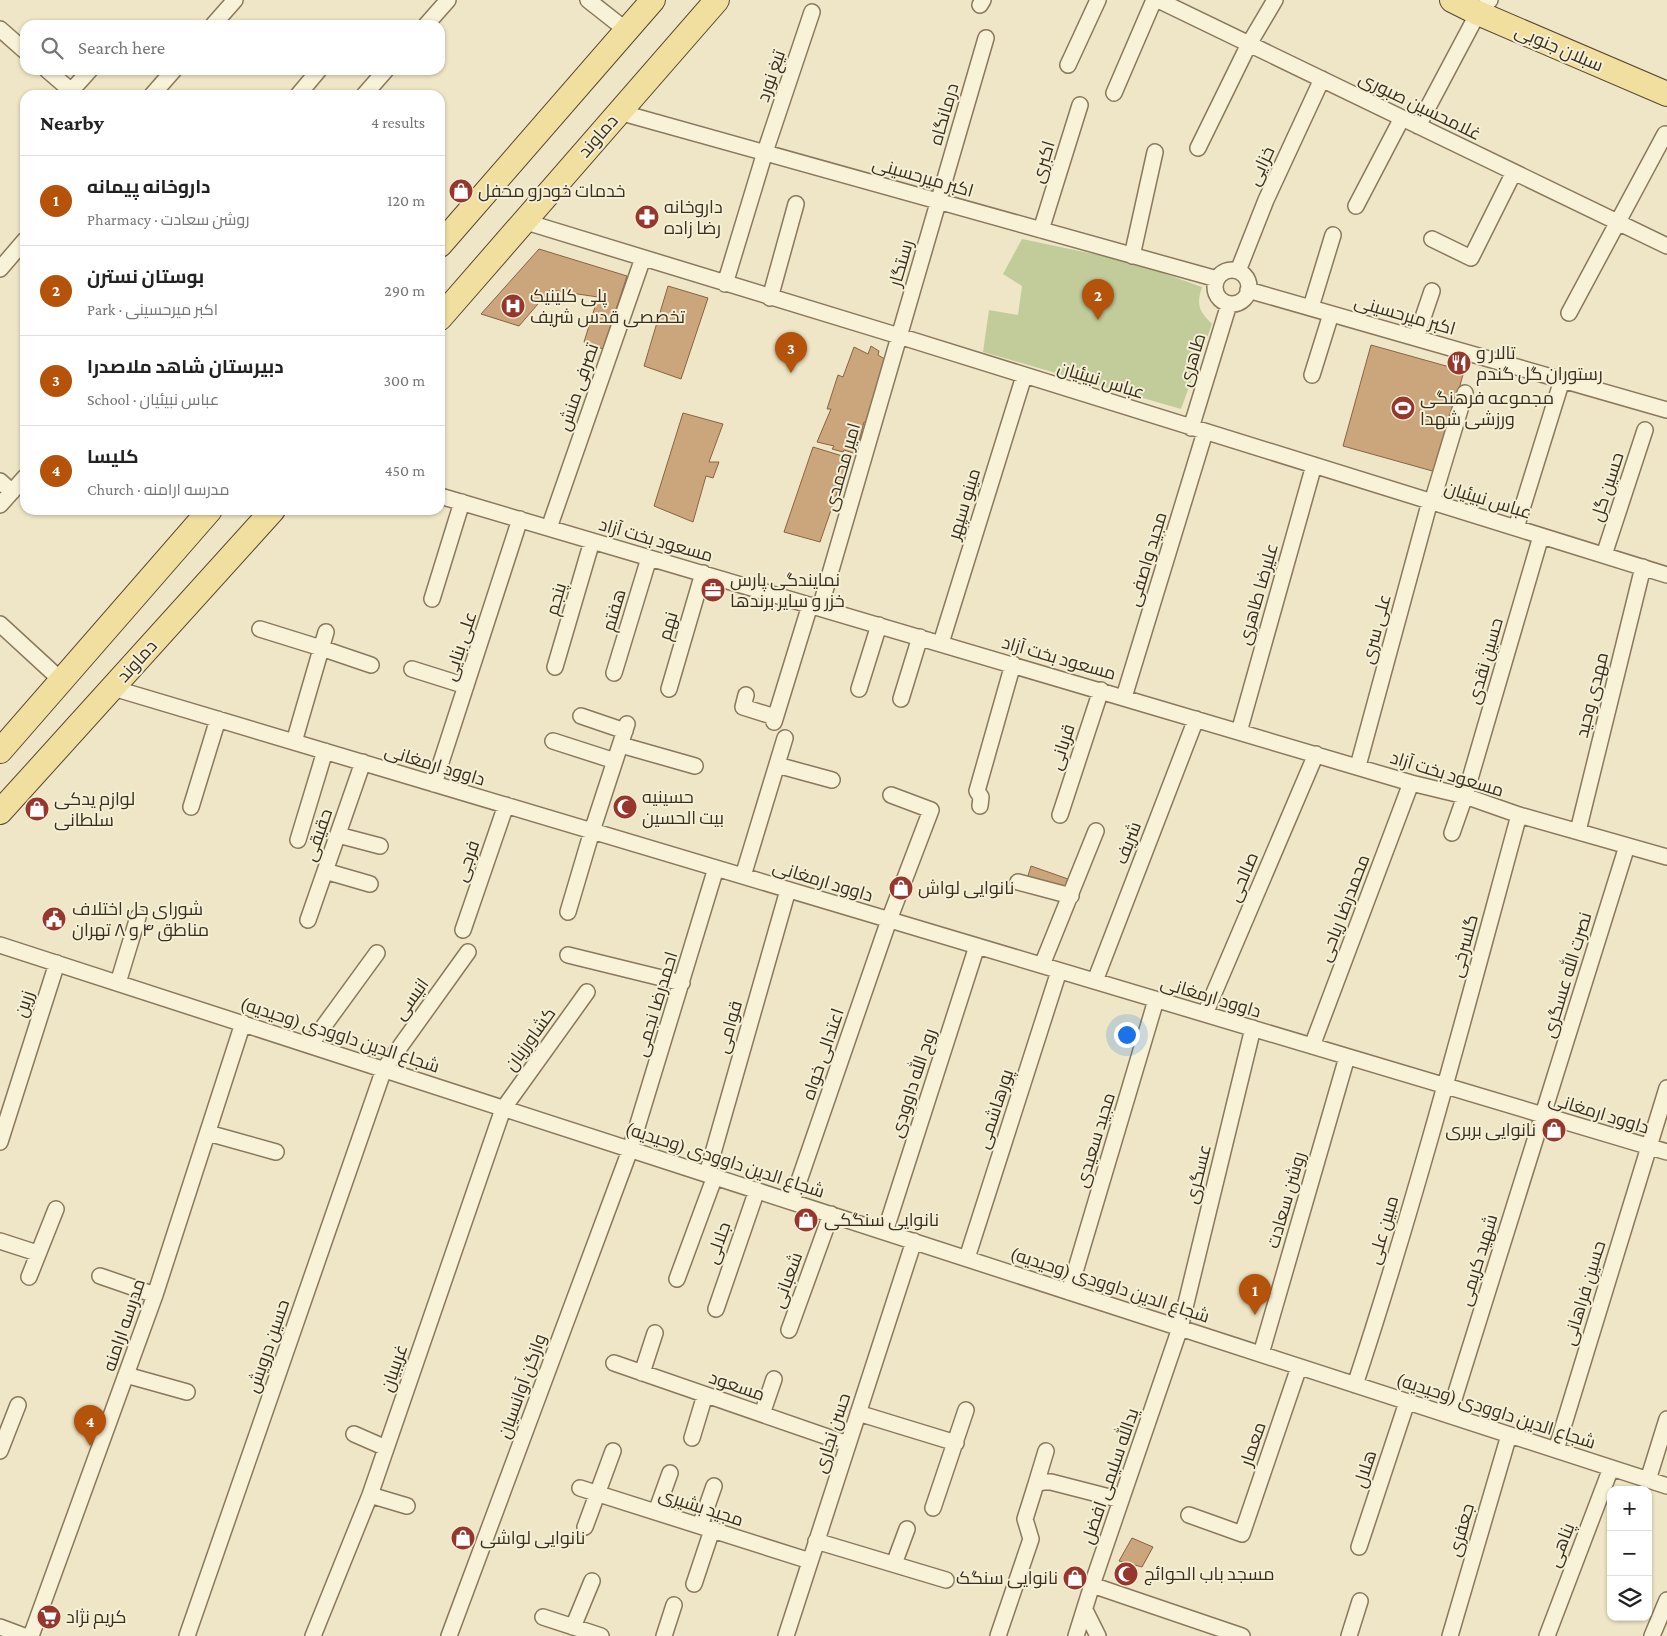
<!DOCTYPE html>
<meta charset="utf-8">
<style>
body{margin:0;font-family:"Crimson Pro",Cairo,serif;background:#f6f6f6;color:#222}
.controls{position:absolute;right:15px;bottom:15px;display:grid;overflow:hidden;border-radius:10px;box-shadow:0 1px 4px #0004}
.controls button{width:45px;height:45px;display:grid;place-items:center;padding:0;border:0;border-bottom:1px solid #e0e0e0;background:#fff;color:#222;font:25px sans-serif}
.you{position:absolute;left:1126px;top:1034px;width:18px;height:18px;margin:-12px;border:4px solid #fff;border-radius:50%;background:#1a73e8;box-shadow:0 0 0 8px #1a73e833}
.badge{display:grid;place-items:center;width:32px;height:32px;border-radius:50%;background:#b45309;color:#fff;font-size:16px;font-weight:700}
.pin{position:absolute;translate:-50% -41px;filter:drop-shadow(0 1px 2px #0008)}
.pin::after{content:'';position:absolute;top:26px;width:18px;height:15px;background:inherit;clip-path:polygon(0 0,100% 0,50% 100%)}
.list{margin:0;padding:0;list-style:none}
h2{display:flex;justify-content:space-between;align-items:center;height:65px;margin:0;padding:0 20px;font-size:21px}
h2 small{font-size:16px;font-weight:400;color:#767676}
.list li{display:grid;grid-template-columns:32px 1fr auto;gap:15px;align-items:center;box-sizing:border-box;height:90px;padding:0 20px;border-top:1px solid #e0e0e0}
.list b{display:block;font-size:19px;white-space:nowrap}
.list p{margin:0;font-size:16px;white-space:nowrap;color:#767676}
.list em{font-size:16px;font-style:normal;color:#767676}
.icon{flex:none;width:28px;height:28px;fill:none;stroke:currentColor;stroke-width:2;stroke-linecap:round;stroke-linejoin:round}
.map{position:relative;flex:none;width:1667px;height:1636px;overflow:hidden}
.search{position:absolute;background:#fff;box-shadow:0 1px 4px #0004;left:20px;top:20px;width:425px;height:55px;display:flex;align-items:center;gap:12px;box-sizing:border-box;padding:0 18px;border-radius:15px;color:#767676;font-size:19px}
.panel{position:absolute;background:#fff;box-shadow:0 1px 4px #0004;left:20px;top:90px;width:425px;height:425px;border-radius:15px}
.map>svg:first-child{display:block}
.green{fill:#c1cc9a}
.building{fill:#cba57c;stroke:#886442}
.lines{fill:none;stroke-linecap:round;stroke-linejoin:round}
.street-casing{stroke:#89785c;stroke-width:18}
.primary-casing{stroke:#574630;stroke-width:26}
.street{stroke:#f8f2d9;stroke-width:15}
.primary{stroke:#f0df9f;stroke-width:24}
.labels{text-anchor:middle;dominant-baseline:central;stroke-width:4;stroke-linejoin:round;paint-order:stroke}
.street-label{font-size:18px;fill:#392e1f;stroke:#f5efd5}
.poi-label{font-size:18px;fill:#392e1f;stroke:#f5efd5;text-anchor:start}
</style>
<div class="map">
<svg width="1667" height="1636" viewBox="0 0 1667 1636">
<rect width="100%" height="100%" fill="#eee6c6"/>
<path class="green" d="M 1022,239 L 1132,262 L 1202,287 C 1196,305 1199,311 1212,324 L 1181,409 L 983,352 L 989,310 L 1018,315 L 1022,286 L 1003,274 Z"/>
<path class="building" d="M 539,249 L 627,276 L 603,349 L 584,342 L 598,297 L 550,290 L 519,326 L 481,314 Z
M 668,286 L 708,298 L 681,379 L 644,366 Z
M 1371,345 L 1464,371 L 1436,472 L 1343,446 Z
M 871,346 L 879,351 L 878,355 L 888,361 L 870,424 L 864,422 L 856,454 L 844,450 L 843,452 L 832,449 L 834,446 L 817,442 L 831,409 L 827,409 L 838,375 L 843,377 L 854,347 L 868,354 Z
M 683,413 L 723,424 L 709,462 L 719,462 L 713,478 L 706,476 L 693,522 L 654,506 Z
M 813,447 L 849,458 L 820,542 L 784,532 Z
M 1031,866 L 1068,879 L 1064,892 L 1027,879 Z
M 1132,1538 L 1153,1547 L 1142,1567 L 1119,1561 Z"/>
<g class="lines">
<defs>
<path id="street" d="M 588,0 L 626,30
M 1158,0 L 1667,246
M 980,5 L 983,0
M 213,25 L 235,0
M 426,25 L 448,0
M 0,29 L 25,51
M 1068,65 L 1098,0
M 47,70 L 76,95
M 71,91 L 90,70
M 1114,93 L 1154,0
M 152,95 L 174,70
M 298,95 L 319,70
M 364,95 L 386,70
M 619,112 L 1217,279
M 1418,126 L 1478,13 L 1490,0
M 1198,148 L 1249,44 L 1275,0
M 1356,206 L 1402,118
M 523,221 L 899,336 L 1667,575
M 1041,230 L 1080,105
M 1432,239 L 1471,258 L 1514,172
M 1132,256 L 1155,152
M 0,269 L 25,240
M1215 287a17 17 0 1 1 34 0a17 17 0 1 1-34 0Z
M 1238,271 L 1266,200 L 1322,79
M 725,284 L 765,152 L 812,12
M 1248,290 L 1667,410
M 770,298 L 796,204
M 1311,307 L 1333,235
M 1569,313 L 1665,134
M 1416,338 L 1432,291
M 1312,375 L 1331,314
M 1191,428 L 1229,304
M 0,481 L 12,492
M 440,496 L 1411,783 L 1465,796 L 1519,815 L 1667,857
M 1432,502 L 1465,393
M 0,505 L 25,477
M 549,528 L 643,258
M 1516,528 L 1562,380
M 1604,555 L 1645,430
M 432,599 L 462,502
M 820,608 L 986,38
M 0,624 L 62,681
M 260,629 L 321,648 L 371,665
M 941,643 L 1024,376
M 555,667 L 592,541
M 412,669 L 466,686
M 614,673 L 649,558
M 113,688 L 1667,1152
M 669,689 L 703,573
M 859,689 L 879,625
M 746,695 L 743,707 L 775,717
M 1124,697 L 1205,432
M 901,699 L 920,637
M 581,716 L 625,731
M 774,722 L 810,605
M 1239,732 L 1314,465
M 553,741 L 615,761
M 294,742 L 326,632
M 621,745 L 695,766
M 777,765 L 832,780
M 1358,766 L 1430,501
M 434,784 L 520,519
M 980,806 L 981,797 L 977,791 L 1013,664
M 191,807 L 218,719
M 1060,815 L 1101,690
M 1578,831 L 1643,567
M 1452,833 L 1465,796 L 1541,536
M 338,835 L 380,846
M 298,840 L 325,751
M 325,871 L 370,884
M 743,876 L 785,738
M 1018,882 L 1071,896
M 568,912 L 592,831 L 627,724
M 308,920 L 363,762
M 463,930 L 506,805
M 0,945 L 1667,1486
M 568,955 L 682,983
M 1042,965 L 1096,831
M 1095,981 L 1196,719
M 118,983 L 138,917
M 1205,1014 L 1316,754
M 310,1045 L 377,953
M 1312,1046 L 1411,783
M 208,1133 L 276,1152
M 0,1142 L 57,963
M 707,1174 L 788,890
M 792,1201 L 889,920 L 931,810 L 891,795
M 885,1232 L 977,946
M 0,1241 L 37,1253
M 967,1258 L 1059,971
M 100,1276 L 155,1295
M 29,1277 L 56,1209
M 677,1279 L 715,1176
M 1069,1292 L 1156,1000
M 716,1309 L 757,1190
M 789,1330 L 831,1214
M 1261,1354 L 1347,1057
M 614,1363 L 848,1444
M 642,1373 L 655,1333
M 126,1375 L 187,1392
M 1355,1385 C 1417,1197 1467,1006 1519,815
M 858,1413 L 956,1443
M 762,1414 L 774,1379
M 1449,1415 L 1627,846
M 354,1434 L 386,1448
M 692,1438 L 705,1395
M 1556,1450 L 1667,1088
M 0,1451 L 18,1405
M 1648,1480 L 1667,1419
M 1036,1484 L 1046,1451
M 580,1488 L 810,1561
M 370,1495 L 407,1506
M 933,1508 L 966,1410
M 656,1512 L 670,1473
M 1189,1515 L 1242,1534 L 1299,1367
M 700,1526 L 714,1486
M 585,1527 L 613,1451
M 816,1541 L 946,1580
M 1359,1547 L 1407,1402
M 894,1564 L 907,1529
M 694,1584 L 712,1530
M 1092,1585 L 1242,1636
M 1085,1610 L 1098,1636
M 543,1617 L 601,1636
M 0,1627 L 24,1636
M 573,1627 L 592,1581
M 31,1636 L 155,1295 L 243,1023
M 187,1636 L 384,1069 L 468,952
M 313,1636 L 370,1495 L 503,1109 L 587,992
M 449,1636 L 630,1150 L 716,868
M 664,1636 L 674,1605
M 786,1636 L 914,1241
M 998,1636 L 1031,1539 L 1025,1519 L 1036,1484 L 1043,1482 L 1051,1482 L 1121,1500
M 1076,1636 L 1092,1585 L 1180,1328 L 1253,1028
M 1349,1636 L 1360,1601
M 1450,1636 L 1509,1435
M 1547,1636 L 1611,1468
M 1652,1636 L 1667,1600"/>
<path id="primary" d="M 1452,0 L 1478,13 L 1667,94
M 440,245 L 653,0
M 440,318 L 717,0
M 0,751 L 210,510
M 0,812 L 273,510"/>
</defs>
<use href="#street" class="street-casing"/>
<use href="#primary" class="primary-casing"/>
<use href="#street" class="street"/>
<use href="#primary" class="primary"/>
</g>
<defs>
<symbol id="shop-disc" viewBox="-11 -11 22 22"><circle r="9.5" fill="#97362c" stroke="#f5efd5"/><path d="M-5-2.5h2.3a2.7 3.5 0 0 1 5.4 0H5L5.5 6h-11ZM-1.5-2.5h3a1.5 2.3 0 0 0-3 0Z" fill="#fff"/></symbol>
<symbol id="pharmacy-disc" viewBox="-11 -11 22 22"><circle r="9.5" fill="#97362c" stroke="#f5efd5"/><path d="M-2-6h4v4h4v4h-4v4h-4v-4h-4v-4h4Z" fill="#fff"/></symbol>
<symbol id="hospital-disc" viewBox="-11 -11 22 22"><circle r="9.5" fill="#97362c" stroke="#f5efd5"/><path d="M-5-5h3v3.5h4V-5h3V5h-3V1.5h-4V5h-3Z" fill="#fff"/></symbol>
<symbol id="restaurant-disc" viewBox="-11 -11 22 22"><circle r="9.5" fill="#97362c" stroke="#f5efd5"/><path d="M-5-6h1v4h1v-4h1v4h1v-4h1v5L-1.5 .5V6h-2V.5L-5-1ZM5-6V6H3V1.5H1.5Q1.5-4 5-6Z" fill="#fff"/></symbol>
<symbol id="stadium-disc" viewBox="-11 -11 22 22"><circle r="9.5" fill="#97362c" stroke="#f5efd5"/><path d="M0-5a6.5 5 0 1 0 0 10a6.5 5 0 1 0 0-10ZM-3.5-1.8h7v3.6h-7Z" fill="#fff"/></symbol>
<symbol id="office-disc" viewBox="-11 -11 22 22"><circle r="9.5" fill="#97362c" stroke="#f5efd5"/><path d="M-6-3h4V-5.5h4V-3h4V5H-6ZM-1-4.5V-3h2v-1.5ZM-6 0V1H6V0Z" fill="#fff"/></symbol>
<symbol id="mosque-disc" viewBox="-11 -11 22 22"><circle r="9.5" fill="#97362c" stroke="#f5efd5"/><path d="M3.5-4.9A6 6 0 1 0 3.5 4.9A5 5 0 1 1 3.5-4.9Z" fill="#fff"/></symbol>
<symbol id="civic-disc" viewBox="-11 -11 22 22"><circle r="9.5" fill="#97362c" stroke="#f5efd5"/><path d="M-.6-6.5H3V-4.5H.6V-3L4-1V1h2V6H-6V1h2V-1L-.6-3ZM-1.2 2.5V6h2.4V2.5Z" fill="#fff"/></symbol>
<symbol id="supermarket-disc" viewBox="-11 -11 22 22"><circle r="9.5" fill="#97362c" stroke="#f5efd5"/><path d="M-6-5.5h2.5l.6 2H6L4.5 2H-2.5L-4.4-4H-6ZM-1.5 3.2a1.3 1.3 0 1 0 .1 0ZM3 3.2a1.3 1.3 0 1 0 .1 0Z" fill="#fff"/></symbol>
</defs>
<g fill-rule="evenodd">
<use href="#shop-disc" x="447" y="177" width="28" height="28"/>
<use href="#pharmacy-disc" x="633" y="203" width="28" height="28"/>
<use href="#hospital-disc" x="499" y="292" width="28" height="28"/>
<use href="#restaurant-disc" x="1445" y="349" width="28" height="28"/>
<use href="#stadium-disc" x="1389" y="394" width="28" height="28"/>
<use href="#office-disc" x="699" y="576" width="28" height="28"/>
<use href="#mosque-disc" x="611" y="793" width="28" height="28"/>
<use href="#shop-disc" x="23" y="795" width="28" height="28"/>
<use href="#shop-disc" x="887" y="874" width="28" height="28"/>
<use href="#civic-disc" x="40" y="905" width="28" height="28"/>
<use href="#shop-disc" x="1540" y="1116" width="28" height="28"/>
<use href="#shop-disc" x="792" y="1206" width="28" height="28"/>
<use href="#shop-disc" x="449" y="1524" width="28" height="28"/>
<use href="#mosque-disc" x="1112" y="1560" width="28" height="28"/>
<use href="#shop-disc" x="1061" y="1564" width="28" height="28"/>
<use href="#supermarket-disc" x="35" y="1603" width="28" height="28"/>
</g>
<g class="labels">
<g class="street-label">
<text transform="translate(1559 48) rotate(23)">سبلان جنوبی</text>
<text transform="translate(771 76) rotate(-71)">تیغ نورد</text>
<text transform="translate(1420 106) rotate(26)">غلامحسین صبوری</text>
<text transform="translate(944 114) rotate(-74)">درمانگاه</text>
<text transform="translate(598 136) rotate(-49)">دماوند</text>
<text transform="translate(1043 162) rotate(-73)">اکبری</text>
<text transform="translate(1261 166) rotate(-65)">خزایی</text>
<text transform="translate(923 177) rotate(16)">اکبر میرحسینی</text>
<text transform="translate(901 263) rotate(-74)">رستگار</text>
<text transform="translate(1405 315) rotate(16)">اکبر میرحسینی</text>
<text transform="translate(1192 360) rotate(-73)">طاهری</text>
<text transform="translate(1101 380) rotate(17)">عباس نبیئیان</text>
<text transform="translate(578 387) rotate(-71)">تصرفی منش</text>
<text transform="translate(842 467) rotate(-74)">امیر محمدی</text>
<text transform="translate(1607 487) rotate(-72)">حسین گل</text>
<text transform="translate(1488 500) rotate(17)">عباس نبیئیان</text>
<text transform="translate(964 504) rotate(-73)">مینو سپهر</text>
<text transform="translate(656 540) rotate(16)">مسعود بخت آزاد</text>
<text transform="translate(1147 559) rotate(-73)">مجید واصفی</text>
<text transform="translate(1258 594) rotate(-74)">علیرضا طاهری</text>
<text transform="translate(556 599) rotate(-74)">پنجم</text>
<text transform="translate(614 610) rotate(-73)">هفتم</text>
<text transform="translate(668 626) rotate(-74)">نهم</text>
<text transform="translate(1376 629) rotate(-75)">علی سری</text>
<text transform="translate(460 646) rotate(-72)">علی بنایی</text>
<text transform="translate(1059 658) rotate(16)">مسعود بخت آزاد</text>
<text transform="translate(137 661) rotate(-48)">دماوند</text>
<text transform="translate(1485 661) rotate(-74)">حسین نقدی</text>
<text transform="translate(1592 695) rotate(-76)">مهدی وحید</text>
<text transform="translate(1062 747) rotate(-72)">قربانی</text>
<text transform="translate(435 765) rotate(17)">داوود ارمغانی</text>
<text transform="translate(1447 774) rotate(17)">مسعود بخت آزاد</text>
<text transform="translate(318 835) rotate(-71)">حقیقی</text>
<text transform="translate(1128 843) rotate(-69)">شریف</text>
<text transform="translate(467 861) rotate(-71)">فرجی</text>
<text transform="translate(1243 877) rotate(-67)">صالحی</text>
<text transform="translate(823 881) rotate(17)">داوود ارمغانی</text>
<text transform="translate(1344 908) rotate(-69)">محمدرضا ریاحی</text>
<text transform="translate(1464 946) rotate(-75)">گلسرخی</text>
<text transform="translate(1567 975) rotate(-73)">نصرت الله عسگری</text>
<text transform="translate(1211 997) rotate(17)">داوود ارمغانی</text>
<text transform="translate(411 999) rotate(-54)">انیسی</text>
<text transform="translate(24 1004) rotate(-72)">زرین</text>
<text transform="translate(656 1004) rotate(-73)">احمدرضا نجمی</text>
<text transform="translate(729 1027) rotate(-74)">قوامی</text>
<text transform="translate(340 1035) rotate(18)">شجاع الدین داوودی (وحیدیه)</text>
<text transform="translate(530 1039) rotate(-54)">کشاورزیان</text>
<text transform="translate(823 1054) rotate(-71)">اعتدالی خواه</text>
<text transform="translate(913 1083) rotate(-72)">روح الله داوودی</text>
<text transform="translate(995 1109) rotate(-72)">پورهاشمی</text>
<text transform="translate(1599 1113) rotate(17)">داوود ارمغانی</text>
<text transform="translate(1095 1140) rotate(-73)">مجید سعیدی</text>
<text transform="translate(725 1160) rotate(18)">شجاع الدین داوودی (وحیدیه)</text>
<text transform="translate(1198 1174) rotate(-76)">عسگری</text>
<text transform="translate(1286 1200) rotate(-74)">روشن سعادت</text>
<text transform="translate(1383 1230) rotate(-74)">مبین علی</text>
<text transform="translate(718 1243) rotate(-71)">جلالی</text>
<text transform="translate(1478 1260) rotate(-73)">شهید کریمی</text>
<text transform="translate(787 1280) rotate(-70)">شعبانی</text>
<text transform="translate(1110 1285) rotate(18)">شجاع الدین داوودی (وحیدیه)</text>
<text transform="translate(1584 1293) rotate(-73)">حسین فراهانی</text>
<text transform="translate(124 1325) rotate(-71)">مدرسه ارامنه</text>
<text transform="translate(268 1346) rotate(-71)">حسین درویش</text>
<text transform="translate(394 1368) rotate(-71)">غریبیان</text>
<text transform="translate(522 1386) rotate(-70)">وازگن آوانسیان</text>
<text transform="translate(737 1386) rotate(19)">مسعود</text>
<text transform="translate(1496 1411) rotate(18)">شجاع الدین داوودی (وحیدیه)</text>
<text transform="translate(832 1433) rotate(-72)">حسن نجاری</text>
<text transform="translate(1253 1444) rotate(-71)">معمار</text>
<text transform="translate(1365 1469) rotate(-72)">هلال</text>
<text transform="translate(1110 1476) rotate(-71)">یدالله سلیمی افضل</text>
<text transform="translate(701 1507) rotate(18)">مجید بشیری</text>
<text transform="translate(1461 1530) rotate(-74)">جعفری</text>
<text transform="translate(1561 1545) rotate(-69)">پناهی</text>
</g>
<g class="poi-label">
<text x="478" y="191">خدمات خودرو محفل</text>
<text x="664" y="207">داروخانه<tspan x="664" dy="21">رضا زاده</tspan></text>
<text x="530" y="296">پلی کلینیک<tspan x="530" dy="21">تخصصی قدس شریف</tspan></text>
<text x="1476" y="353">تالار و<tspan x="1476" dy="21">رستوران گل گندم</tspan></text>
<text x="1420" y="398">مجموعه فرهنگی<tspan x="1420" dy="21">ورزشی شهدا</tspan></text>
<text x="730" y="580">نمایندگی پارس<tspan x="730" dy="21">خزر و سایر برندها</tspan></text>
<text x="642" y="797">حسینیه<tspan x="642" dy="21">بیت الحسین</tspan></text>
<text x="54" y="799">لوازم یدکی<tspan x="54" dy="21">سلطانی</tspan></text>
<text x="918" y="888">نانوایی لواش</text>
<text x="72" y="909">شورای حل اختلاف<tspan x="72" dy="21">مناطق ۴ و ۸ تهران</tspan></text>
<text x="1536" y="1130" text-anchor="end">نانوایی بربری</text>
<text x="824" y="1220">نانوایی سنگکی</text>
<text x="480" y="1538">نانوایی لواشی</text>
<text x="1144" y="1574">مسجد باب الحوائج</text>
<text x="1058" y="1578" text-anchor="end">نانوایی سنگک</text>
<text x="66" y="1617">کریم نژاد</text>
</g>
</g>
</svg>
<div class="controls">
<button>+</button>
<button>−</button>
<button><svg class="icon" aria-label="layers" viewBox="0 0 24 24"><path d="M12 4l9 5-9 5-9-5zM3 14l9 5 9-5"/></svg></button>
</div>
<div class="you"></div>
<div class="pin badge" style="left:1255px;top:1315px">1</div>
<div class="pin badge" style="left:1098px;top:320px">2</div>
<div class="pin badge" style="left:791px;top:373px">3</div>
<div class="pin badge" style="left:90px;top:1446px">4</div>
<div class="search"><svg class="icon" aria-label="search" viewBox="0 0 24 24"><circle cx="10" cy="10" r="6"/><path d="M15 15l6 6"/></svg>Search here</div>
<section class="panel">
<h2>Nearby<small>4 results</small></h2>
<ul class="list">
<li><span class="badge">1</span><div><b>داروخانه پیمانه</b><p>Pharmacy · روشن سعادت</p></div><em>120 m</em></li>
<li><span class="badge">2</span><div><b>بوستان نسترن</b><p>Park · اکبر میرحسینی</p></div><em>290 m</em></li>
<li><span class="badge">3</span><div><b>دبیرستان شاهد ملاصدرا</b><p>School · عباس نبیئیان</p></div><em>300 m</em></li>
<li><span class="badge">4</span><div><b>کلیسا</b><p>Church · مدرسه ارامنه</p></div><em>450 m</em></li>
</ul>
</section>
</div>
